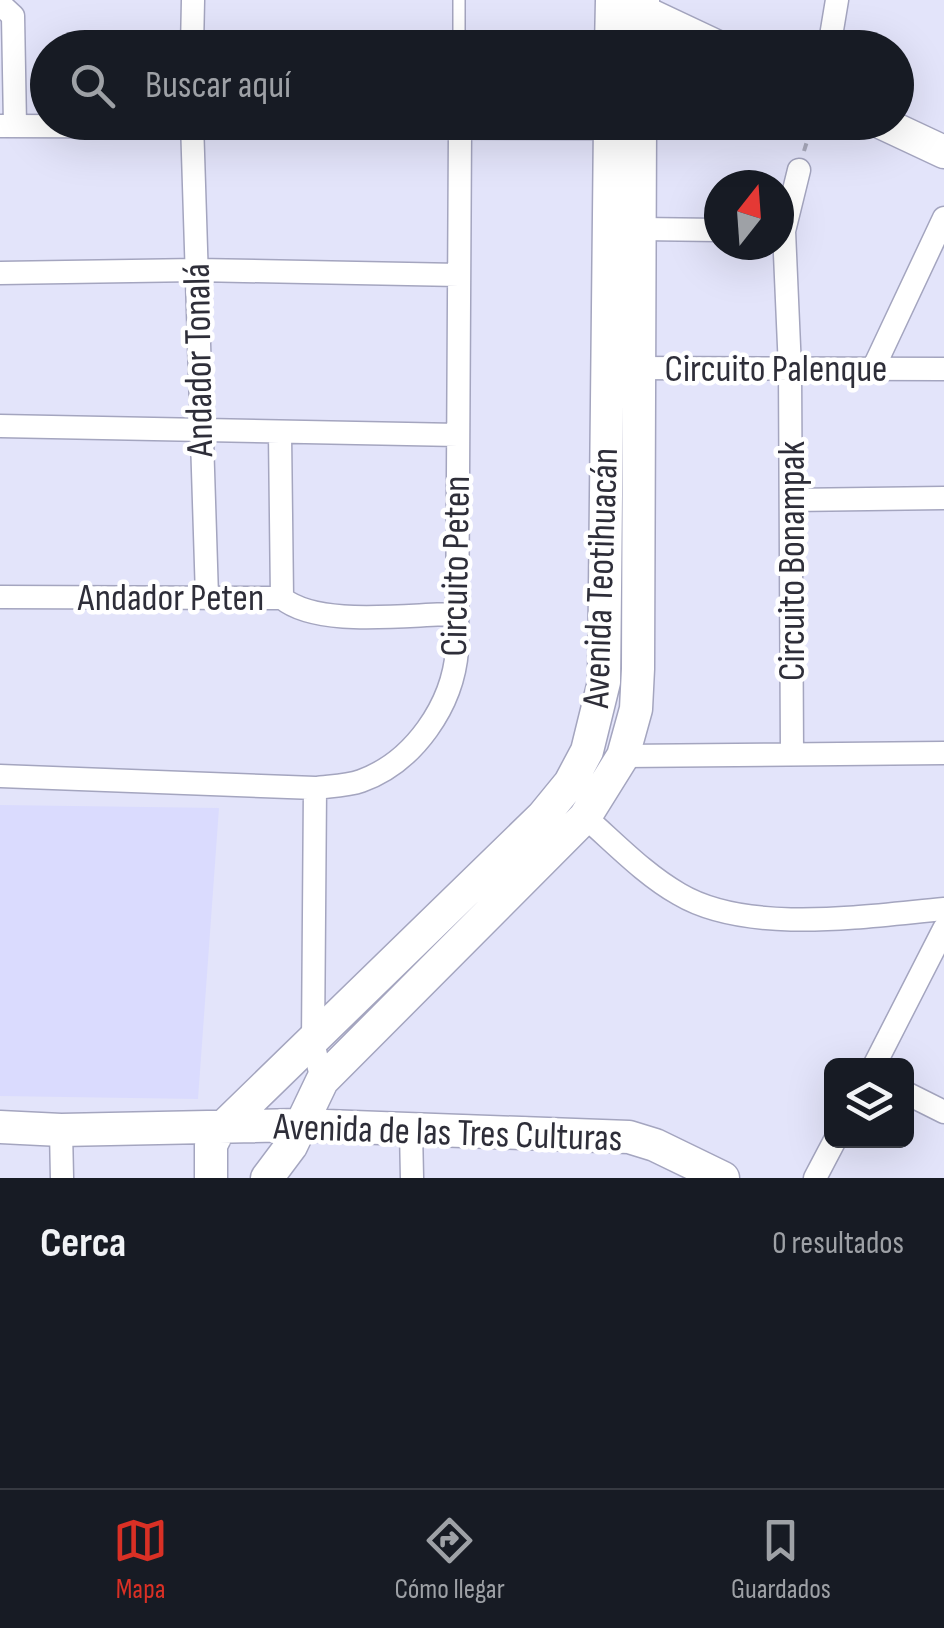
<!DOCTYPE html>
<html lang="es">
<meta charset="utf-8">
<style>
body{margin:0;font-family:"Sofia Sans Condensed",sans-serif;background:#20242c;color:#f1f3f6}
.controls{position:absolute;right:30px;bottom:30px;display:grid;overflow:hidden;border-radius:15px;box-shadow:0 10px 40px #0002}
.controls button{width:90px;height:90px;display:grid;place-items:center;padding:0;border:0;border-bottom:2px solid #363941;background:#171b24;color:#f1f3f6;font:50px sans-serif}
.compass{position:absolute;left:704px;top:170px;width:90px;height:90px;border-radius:50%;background:#171b24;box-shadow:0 10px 40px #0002;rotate:17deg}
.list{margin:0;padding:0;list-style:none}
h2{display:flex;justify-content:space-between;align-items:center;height:130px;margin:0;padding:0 40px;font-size:42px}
h2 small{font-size:32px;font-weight:400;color:#9ea1a6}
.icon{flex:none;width:55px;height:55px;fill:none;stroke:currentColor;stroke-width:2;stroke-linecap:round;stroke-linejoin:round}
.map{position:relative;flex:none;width:944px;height:1178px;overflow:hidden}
.search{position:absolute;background:#171b24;box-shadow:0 10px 40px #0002;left:30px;right:30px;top:30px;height:110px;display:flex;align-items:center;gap:25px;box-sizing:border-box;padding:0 35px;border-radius:55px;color:#9ea1a6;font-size:38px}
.sheet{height:310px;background:#171b24}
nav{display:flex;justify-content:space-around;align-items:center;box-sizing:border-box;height:140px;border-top:2px solid #363941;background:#171b24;font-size:28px;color:#9ea1a6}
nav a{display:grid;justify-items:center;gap:5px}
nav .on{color:#d93025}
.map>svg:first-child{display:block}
.built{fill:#dadbfe}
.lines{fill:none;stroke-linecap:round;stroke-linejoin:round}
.lane-casing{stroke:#a4a5bf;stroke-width:14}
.street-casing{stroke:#a4a5bf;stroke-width:25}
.secondary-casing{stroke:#a4a5bf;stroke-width:35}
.path{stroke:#aaabbd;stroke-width:4;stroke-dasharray:8 5;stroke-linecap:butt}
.lane{stroke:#fff;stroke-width:11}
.street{stroke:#fff;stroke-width:22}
.secondary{stroke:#fff;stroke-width:32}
.labels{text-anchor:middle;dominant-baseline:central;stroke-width:9;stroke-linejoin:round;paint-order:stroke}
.street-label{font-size:38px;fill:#2e2e39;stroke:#fff}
</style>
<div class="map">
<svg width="944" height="1178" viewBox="0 0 944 1178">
<rect width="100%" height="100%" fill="#e3e4fa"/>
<path class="built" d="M 0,805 L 219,808 L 198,1099 L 0,1096 Z"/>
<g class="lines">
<defs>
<path id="lane" d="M 459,0 L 459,48"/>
<path id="street" d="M 0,4 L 13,16 L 15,125
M 192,48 L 193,0
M 829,48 L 837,0
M 192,122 L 207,597
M 0,126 L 621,128
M 641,229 L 719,230
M 0,273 L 197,270 L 459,275
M 626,368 L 944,369
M 873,369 L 944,218
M 0,426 L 458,435
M 280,434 L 282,598
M 792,500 L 944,498
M 0,597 L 282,598 C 318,628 409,614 457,614
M 792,754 L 790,369 L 784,231 L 799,170
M 623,756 L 944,753
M 0,776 L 315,788 C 330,786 347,786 361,781 C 414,762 453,705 457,650 L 460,129
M 315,788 L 313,1042 L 322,1081
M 585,817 C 615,843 644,874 679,894 C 748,935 867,916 944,909
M 874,1066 L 944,929
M 906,1093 L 944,1112
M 61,1130 L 62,1178
M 411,1130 L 412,1178
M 815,1178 L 835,1140"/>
<path id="secondary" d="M 618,0 L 720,48
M 611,48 L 612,0
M 642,48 L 643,0
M 880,122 L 944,152
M 0,1127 L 61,1130 L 299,1125 L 629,1137 L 655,1145 L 723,1178
M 211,1178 L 211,1145 L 217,1133 L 543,816 L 570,783 L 587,751 L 604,682 L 610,122
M 267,1178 L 291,1146 L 322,1081 L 585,817 L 623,756 L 636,709 L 638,669 L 640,122"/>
</defs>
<use href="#lane" class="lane-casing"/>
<use href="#street" class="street-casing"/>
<use href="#secondary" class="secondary-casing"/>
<path class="path" d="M 804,151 L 813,122"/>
<use href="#lane" class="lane"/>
<use href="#street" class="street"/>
<use href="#secondary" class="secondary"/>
</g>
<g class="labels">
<g class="street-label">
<text transform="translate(199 360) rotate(-91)">Andador Tonalá</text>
<text x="776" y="369">Circuito Palenque</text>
<text transform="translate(792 561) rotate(-90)">Circuito Bonampak</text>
<text transform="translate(456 566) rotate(-89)">Circuito Peten</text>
<text transform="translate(601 578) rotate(-88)">Avenida Teotihuacán</text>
<text x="171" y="598">Andador Peten</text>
<text transform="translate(448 1133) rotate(2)">Avenida de las Tres Culturas</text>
</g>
</g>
</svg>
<div class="controls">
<button><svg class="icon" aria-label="layers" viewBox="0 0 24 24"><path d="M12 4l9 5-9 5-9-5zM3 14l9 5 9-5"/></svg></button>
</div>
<svg class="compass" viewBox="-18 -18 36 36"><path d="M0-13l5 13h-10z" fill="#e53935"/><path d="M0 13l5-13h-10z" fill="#9ea1a6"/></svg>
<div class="search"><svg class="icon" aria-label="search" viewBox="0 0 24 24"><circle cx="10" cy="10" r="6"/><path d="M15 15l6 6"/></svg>Buscar aquí</div>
</div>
<section class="sheet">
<h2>Cerca<small>0 resultados</small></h2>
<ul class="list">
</ul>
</section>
<nav>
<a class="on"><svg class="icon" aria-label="map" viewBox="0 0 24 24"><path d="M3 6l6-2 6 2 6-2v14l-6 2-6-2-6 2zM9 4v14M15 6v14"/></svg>Mapa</a>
<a><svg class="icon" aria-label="directions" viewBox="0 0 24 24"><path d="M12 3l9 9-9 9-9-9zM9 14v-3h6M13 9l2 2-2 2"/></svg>Cómo llegar</a>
<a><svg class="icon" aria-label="saved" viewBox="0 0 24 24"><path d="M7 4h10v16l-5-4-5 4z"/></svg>Guardados</a>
</nav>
